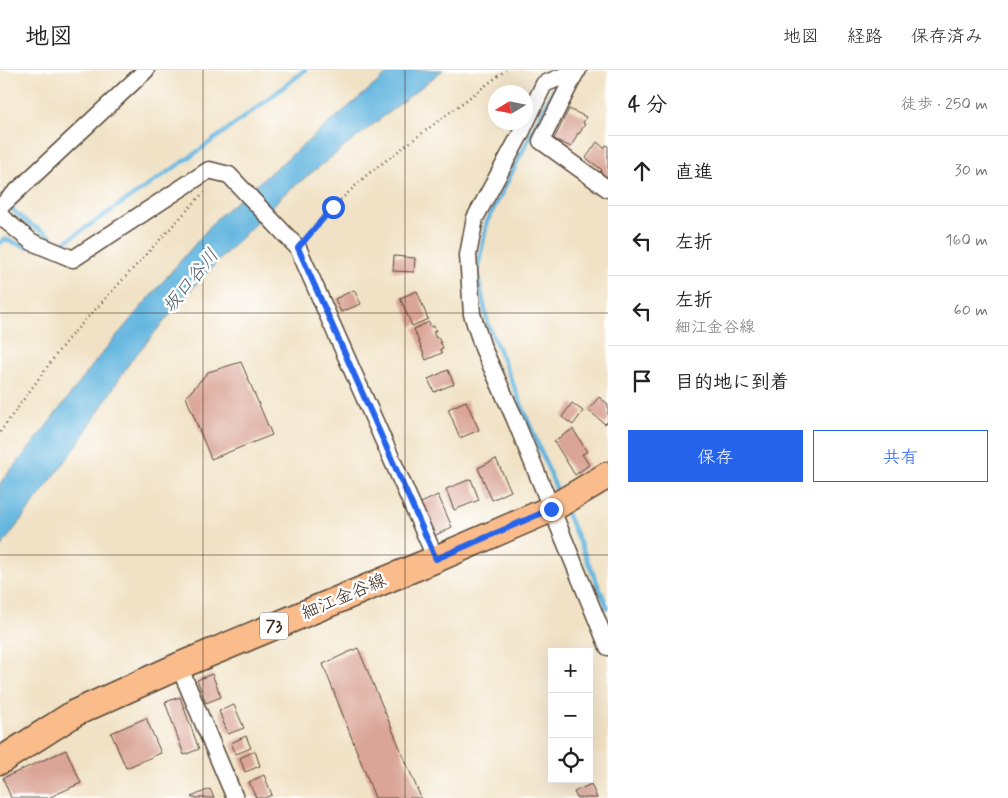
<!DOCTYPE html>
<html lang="ja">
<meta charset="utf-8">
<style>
body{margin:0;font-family:Mynerve,"Klee One",sans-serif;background:#f2f2f2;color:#222}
.controls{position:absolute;right:15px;bottom:15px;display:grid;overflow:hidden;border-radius:0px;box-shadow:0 5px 20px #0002}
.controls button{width:45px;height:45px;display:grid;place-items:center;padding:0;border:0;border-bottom:1px solid #e0e0e0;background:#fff;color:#222;font:25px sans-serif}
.compass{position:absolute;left:488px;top:15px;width:45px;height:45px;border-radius:50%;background:#fff;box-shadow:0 5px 20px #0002;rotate:260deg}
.stop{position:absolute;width:15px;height:15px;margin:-11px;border:4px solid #2563eb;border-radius:50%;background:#fff}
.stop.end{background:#2563eb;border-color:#fff;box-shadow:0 1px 5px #0008}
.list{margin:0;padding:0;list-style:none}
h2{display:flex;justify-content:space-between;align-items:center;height:65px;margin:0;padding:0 20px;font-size:21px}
h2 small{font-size:16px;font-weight:400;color:#767676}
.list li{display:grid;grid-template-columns:32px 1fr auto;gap:15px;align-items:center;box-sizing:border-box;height:70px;padding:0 20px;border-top:1px solid #e0e0e0}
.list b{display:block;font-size:19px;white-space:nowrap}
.list p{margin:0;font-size:16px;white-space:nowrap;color:#767676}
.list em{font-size:16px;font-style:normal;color:#767676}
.actions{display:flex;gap:10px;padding:15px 20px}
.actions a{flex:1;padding:11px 0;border:1px solid #2563eb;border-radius:0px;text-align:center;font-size:18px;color:#2563eb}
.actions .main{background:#2563eb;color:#fff}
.icon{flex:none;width:28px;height:28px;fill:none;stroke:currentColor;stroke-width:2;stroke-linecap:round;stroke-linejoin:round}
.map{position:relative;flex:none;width:608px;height:728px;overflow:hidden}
header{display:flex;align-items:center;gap:30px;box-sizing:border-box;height:70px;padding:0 25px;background:#fff;border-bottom:1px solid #e0e0e0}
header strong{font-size:24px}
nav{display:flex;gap:28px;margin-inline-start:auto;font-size:18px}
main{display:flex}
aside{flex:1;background:#fff}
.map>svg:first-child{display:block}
.water{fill:#64b6df;stroke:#50707e}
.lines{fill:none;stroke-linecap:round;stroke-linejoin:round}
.stream{stroke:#64b6df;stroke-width:4.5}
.building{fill:#daa496}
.minor-casing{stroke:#564637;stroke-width:19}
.primary-casing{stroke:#564637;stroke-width:29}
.path{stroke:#564637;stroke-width:2.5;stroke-dasharray:1 4;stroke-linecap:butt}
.minor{stroke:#fff;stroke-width:16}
.primary{stroke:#fabc8b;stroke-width:26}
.route{stroke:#2563eb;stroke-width:6}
.grid{fill:none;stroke:#3b2a1e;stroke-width:1;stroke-opacity:0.55}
.labels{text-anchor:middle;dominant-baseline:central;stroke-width:5;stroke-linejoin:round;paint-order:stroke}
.shield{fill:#fff;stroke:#766a62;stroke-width:1}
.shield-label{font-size:16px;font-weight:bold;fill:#3b2a1e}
.street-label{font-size:18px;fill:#3b2a1e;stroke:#fff}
.water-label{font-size:19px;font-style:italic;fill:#495b62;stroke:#fff}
</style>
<header>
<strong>地図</strong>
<nav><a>地図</a><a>経路</a><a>保存済み</a></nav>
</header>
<main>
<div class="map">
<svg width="608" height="728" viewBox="0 0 608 728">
<rect width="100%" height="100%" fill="#fff"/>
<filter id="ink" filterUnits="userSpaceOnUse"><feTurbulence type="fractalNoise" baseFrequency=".02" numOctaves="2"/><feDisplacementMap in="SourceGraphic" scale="10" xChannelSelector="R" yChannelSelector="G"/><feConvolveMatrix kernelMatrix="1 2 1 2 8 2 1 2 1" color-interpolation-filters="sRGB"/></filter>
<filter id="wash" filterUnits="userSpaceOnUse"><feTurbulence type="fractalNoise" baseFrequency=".0096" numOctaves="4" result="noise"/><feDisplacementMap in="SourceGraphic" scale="20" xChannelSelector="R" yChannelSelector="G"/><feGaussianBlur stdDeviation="1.12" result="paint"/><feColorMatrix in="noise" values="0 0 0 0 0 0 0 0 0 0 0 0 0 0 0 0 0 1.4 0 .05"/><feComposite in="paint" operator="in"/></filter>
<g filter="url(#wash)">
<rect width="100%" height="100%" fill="#f1e2c5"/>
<path class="water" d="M 392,0 L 443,0 L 283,125 L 194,216 L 130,292 L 73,381 L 0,478 L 0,413 L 35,371 L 102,283 L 218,147 Z"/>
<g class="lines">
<path class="stream" d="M 556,15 L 487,152 L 477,203 L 488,254 L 559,425
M 7,135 L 28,153 L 49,165 L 59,175
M 0,173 L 4,169 L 27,177
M 56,178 L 190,87 L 266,31 L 305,0
M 566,441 L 608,538"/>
</g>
<g id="blocks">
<path class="building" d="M 569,39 L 586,47 L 583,53 L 585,54 L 579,64 L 578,63 L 571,77 L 554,69 Z
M 597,72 L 604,78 L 606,75 L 608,76 L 608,108 L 600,102 L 602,100 L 586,88 Z
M 394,186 L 415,188 L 414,202 L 393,201 Z
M 354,220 L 361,234 L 341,242 L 335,229 Z
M 417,221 L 428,249 L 412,256 L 400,228 Z
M 429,252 L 431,257 L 434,256 L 436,261 L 433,262 L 436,268 L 438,267 L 443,278 L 440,279 L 442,283 L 426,290 L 414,259 Z
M 241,292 L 272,365 L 211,389 L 186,327 L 208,302 Z
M 448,300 L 454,314 L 434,322 L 428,309 Z
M 599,327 L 608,334 L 608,351 L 605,354 L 588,340 Z
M 466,331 L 479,360 L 460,368 L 448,339 Z
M 572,333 L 583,341 L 573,355 L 562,347 Z
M 573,359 L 587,382 L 582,384 L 589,395 L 575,405 L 554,371 Z
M 496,389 L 511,421 L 492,430 L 478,398 Z
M 471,409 L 479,430 L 454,440 L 446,419 Z
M 438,425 L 452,457 L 434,466 L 419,434 Z
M 358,578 L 421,728 L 375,728 L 323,594 Z
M 212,604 L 221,627 L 206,633 L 197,610 Z
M 180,627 L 199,679 L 184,685 L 165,632 Z
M 234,635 L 244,658 L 228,664 L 219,641 Z
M 146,648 L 161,683 L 126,698 L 111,663 Z
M 246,666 L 251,678 L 236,684 L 231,673 Z
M 66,680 L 81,713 L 48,728 L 11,728 L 3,708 Z
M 255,681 L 260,696 L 245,702 L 240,688 Z
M 264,705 L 272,725 L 264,728 L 256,728 L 249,712 Z
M 591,714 L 597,728 L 577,728 L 574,722 Z
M 210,719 L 214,728 L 192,728 L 191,727 Z"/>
</g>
</g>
<g filter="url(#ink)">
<use href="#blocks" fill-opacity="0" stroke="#564637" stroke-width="1"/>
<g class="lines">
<defs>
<path id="minor" d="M 577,0 L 541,71 L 608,119
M 578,0 L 544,14 L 520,65 L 475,148 L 468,185 L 472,244 L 483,278 L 514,347 L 608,577
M 0,137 L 146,0
M 0,146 L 32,172 L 73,189 L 209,100 L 229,105 L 298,178 L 436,489
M 179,596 L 235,728"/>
<path id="primary" d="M 0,691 L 75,643 L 179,596 L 436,489 L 551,439 L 608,405"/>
</defs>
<use href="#minor" class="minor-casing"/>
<use href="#primary" class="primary-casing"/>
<path class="path" d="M 307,167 L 333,137 L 368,104 L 506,0
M 0,362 L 66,271 L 204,122"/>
<use href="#minor" class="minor"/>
<use href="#primary" class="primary"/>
</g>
</g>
<g class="lines" filter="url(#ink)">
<path class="route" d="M 333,137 L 298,178 L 436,489 L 551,439"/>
</g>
<path class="grid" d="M 203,0 L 203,728M 405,0 L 405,728M 0,243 L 608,243M 0,485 L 608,485"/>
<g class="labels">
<rect class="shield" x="260" y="542.5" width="28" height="27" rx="4"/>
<g class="shield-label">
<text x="274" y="556">73</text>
</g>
<g class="street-label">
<text transform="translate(344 527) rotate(-23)">細江金谷線</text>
</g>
<g class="water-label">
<text transform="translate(191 211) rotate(-51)">坂口谷川</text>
</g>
</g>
</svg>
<div class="controls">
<button>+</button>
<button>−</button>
<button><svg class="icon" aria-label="locate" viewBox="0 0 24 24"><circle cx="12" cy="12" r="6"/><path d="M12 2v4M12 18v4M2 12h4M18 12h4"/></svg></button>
</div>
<svg class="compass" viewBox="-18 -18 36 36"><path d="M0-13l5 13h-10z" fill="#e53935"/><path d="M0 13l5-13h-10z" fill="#767676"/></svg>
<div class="stop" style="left:333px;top:137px"></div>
<div class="stop end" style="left:551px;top:439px"></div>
</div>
<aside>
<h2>4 分<small>徒歩 · 250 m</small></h2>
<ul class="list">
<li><svg class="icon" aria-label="ahead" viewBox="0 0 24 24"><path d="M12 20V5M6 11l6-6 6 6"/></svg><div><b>直進</b></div><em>30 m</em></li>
<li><svg class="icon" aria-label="left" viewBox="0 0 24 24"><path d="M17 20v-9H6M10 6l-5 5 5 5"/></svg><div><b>左折</b></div><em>160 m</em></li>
<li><svg class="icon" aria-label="left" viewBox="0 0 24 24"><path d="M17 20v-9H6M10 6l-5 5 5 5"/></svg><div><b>左折</b><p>細江金谷線</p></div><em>60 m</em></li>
<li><svg class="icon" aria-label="arrive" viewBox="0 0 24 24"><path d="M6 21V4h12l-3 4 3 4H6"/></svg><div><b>目的地に到着</b></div></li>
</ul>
<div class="actions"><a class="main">保存</a><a>共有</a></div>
</aside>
</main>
